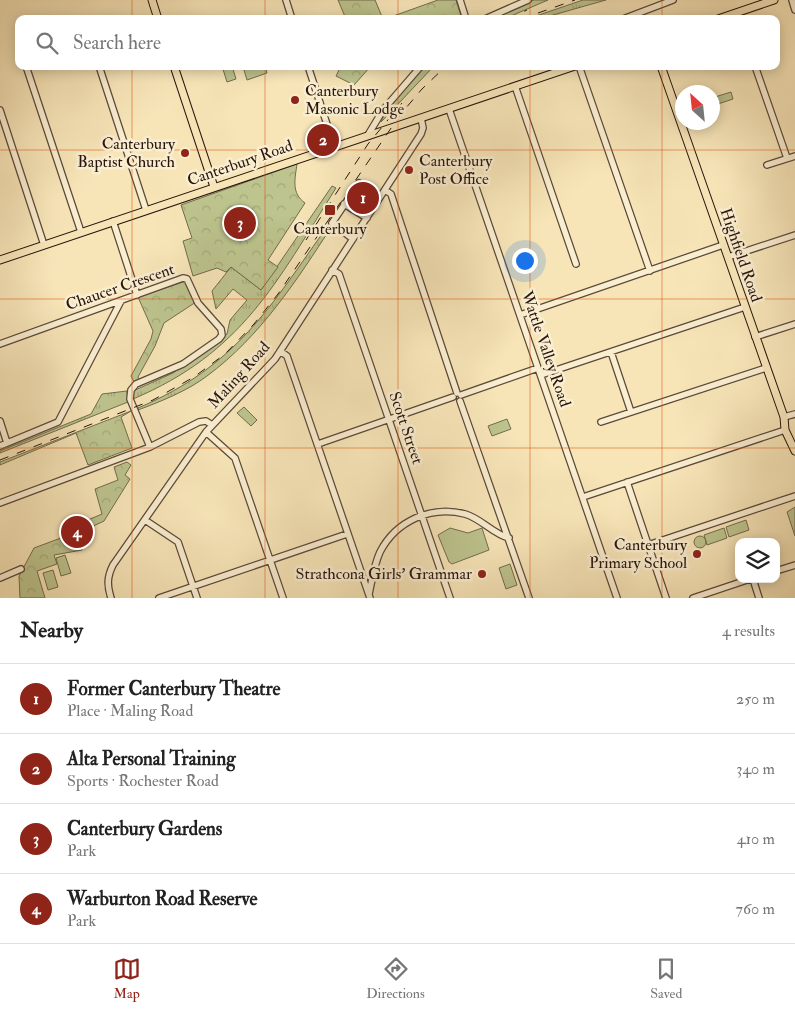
<!DOCTYPE html>
<meta charset="utf-8">
<style>
body{margin:0;font-family:"IM FELL Double Pica",serif;background:#f6f6f6;color:#222}
.controls{position:absolute;right:15px;bottom:15px;display:grid;overflow:hidden;border-radius:10px;box-shadow:0 2px 12px #0003}
.controls button{width:45px;height:45px;display:grid;place-items:center;padding:0;border:0;border-bottom:1px solid #e0e0e0;background:#fff;color:#222;font:25px sans-serif}
.compass{position:absolute;left:675px;top:85px;width:45px;height:45px;border-radius:50%;background:#fff;box-shadow:0 2px 12px #0003;rotate:333deg}
.you{position:absolute;left:524px;top:260px;width:18px;height:18px;margin:-12px;border:4px solid #fff;border-radius:50%;background:#1a73e8;box-shadow:0 0 0 8px #1a73e833}
.badge{display:grid;place-items:center;width:32px;height:32px;border-radius:50%;background:#8f2418;color:#fff;font-size:16px;font-weight:700}
.pin{position:absolute;translate:-50% -50%;border:2px solid #fff;box-shadow:0 1px 5px #0006}
.list{margin:0;padding:0;list-style:none}
h2{display:flex;justify-content:space-between;align-items:center;height:65px;margin:0;padding:0 20px;font-size:21px}
h2 small{font-size:16px;font-weight:400;color:#767676}
.list li{display:grid;grid-template-columns:32px 1fr auto;gap:15px;align-items:center;box-sizing:border-box;height:70px;padding:0 20px;border-top:1px solid #e0e0e0}
.list b{display:block;font-size:19px;white-space:nowrap}
.list p{margin:0;font-size:16px;white-space:nowrap;color:#767676}
.list em{font-size:16px;font-style:normal;color:#767676}
.icon{flex:none;width:28px;height:28px;fill:none;stroke:currentColor;stroke-width:2;stroke-linecap:round;stroke-linejoin:round}
.map{position:relative;flex:none;width:795px;height:598px;overflow:hidden}
.search{position:absolute;background:#fff;box-shadow:0 2px 12px #0003;left:15px;right:15px;top:15px;height:55px;display:flex;align-items:center;gap:12px;box-sizing:border-box;padding:0 18px;border-radius:10px;color:#767676;font-size:19px}
.sheet{height:345px;background:#fff}
nav{display:flex;justify-content:space-around;align-items:center;box-sizing:border-box;height:70px;border-top:1px solid #e0e0e0;background:#fff;font-size:14px;color:#767676}
nav a{display:grid;justify-items:center;gap:2px}
nav .on{color:#8f2418}
.map>svg:first-child{display:block}
.grass{fill:url(#grass-tufts);stroke:#726c4e}
.forest{fill:url(#forest-crowns);stroke:#726c4e}
.pitch{fill:#bdc48e;stroke:#726c4e}
.lines{fill:none;stroke-linecap:round;stroke-linejoin:round}
.minor-casing{stroke:#5b4938;stroke-width:8}
.major-casing{stroke:#27150d;stroke-width:9}
.minor{stroke:#faeed1;stroke-width:5.5}
.major{stroke:#f7e5b8;stroke-width:7}
.rail{stroke:#27150d;stroke-width:1;stroke-dasharray:9 9;stroke-linecap:butt}
.grid{fill:none;stroke:#de560c;stroke-width:1;stroke-opacity:0.55}
.poi-dot{fill:#8f2418;stroke:#faeed1;stroke-width:2}
.labels{text-anchor:middle;dominant-baseline:central;stroke-width:5;stroke-linejoin:round;paint-order:stroke}
.poi-label{font-size:16px;fill:#27150d;stroke:#faeed1;text-anchor:end}
.street-label{font-size:16px;fill:#27150d;stroke:#faeed1}
</style>
<div class="map">
<svg width="795" height="598" viewBox="0 0 795 598">
<defs>
<pattern id="grass-tufts" width="24" height="20" patternUnits="userSpaceOnUse" patternTransform="scale(1.25)"><rect width="24" height="20" fill="#bdc48e"/><path d="M3 7l-1-3M5 7V3M7 7l1-3M15 17l-1-3M17 17v-4M19 17l1-3" fill="none" stroke="#a2a879"/></pattern>
<pattern id="forest-crowns" width="20" height="18" patternUnits="userSpaceOnUse" patternTransform="scale(1.25)"><rect width="20" height="18" fill="#bdc48e"/><path d="M2 6a3 3 0 1 1 6 0M12 15a3 3 0 1 1 6 0" fill="none" stroke="#a2a879"/></pattern>
</defs>
<rect width="100%" height="100%" fill="#f7e5b8"/>
<filter id="stains"><feTurbulence type="fractalNoise" baseFrequency=".004" numOctaves="4"/><feColorMatrix values="0 0 0 0 .2 0 0 0 0 .09 0 0 0 0 .02 0 0 0 .5 -.17"/></filter>
<radialGradient id="worn" r=".72"><stop offset=".6" stop-color="#630" stop-opacity="0"/><stop offset="1" stop-color="#630" stop-opacity=".3"/></radialGradient>
<path class="grass" d="M 534,0 L 548,0 L 504,19 L 489,19 Z
M 583,0 L 606,0 L 539,19 L 527,19 Z
M 424,66 L 434,66 L 381,122 L 387,107 Z
M 332,186 L 336,188 C 276,283 242,353 133,399 L 133,391 L 173,373 L 227,334 L 230,320 L 247,300 L 233,289 L 216,309 L 212,291 L 231,267 L 261,290 Z
M 329,224 L 332,226 C 297,280 260,337 207,376 C 187,391 162,401 138,410 L 138,408 C 237,366 270,307 329,224 Z
M 127,391 L 128,402 L 0,453 L 0,451 L 91,414 L 102,394 Z"/>
<path class="forest" d="M 338,0 L 375,0 L 383,19 L 359,19 L 358,17 L 346,19 Z
M 438,0 L 456,0 L 462,19 L 385,19 Z
M 341,66 L 371,66 L 354,85 L 336,76 Z
M 297,164 C 295,179 291,193 305,203 L 268,260 L 278,267 L 261,290 L 231,267 L 226,272 L 217,268 L 193,276 L 183,241 L 192,238 L 181,205 Z
M 186,281 L 196,302 L 164,323 L 155,346 L 138,377 L 139,380 L 134,382 L 131,376 L 151,339 L 153,331 L 138,297 Z
M 131,411 L 121,417 L 132,448 L 88,465 L 76,433 L 0,465 L 0,462 Z
M 127,462 L 131,465 L 125,475 L 130,479 L 104,521 L 87,529 L 82,550 L 54,555 L 57,564 L 37,571 L 45,598 L 20,598 L 19,576 L 34,548 L 69,535 L 67,529 L 102,514 L 95,489 L 118,480 L 114,467 Z"/>
<path class="pitch" d="M 222,66 L 232,66 L 236,79 L 227,82 Z
M 255,66 L 265,66 L 267,73 L 247,80 L 244,70 Z
M 731,92 L 733,99 L 718,104 L 715,97 Z
M 244,407 L 257,420 L 251,426 L 237,413 Z
M 507,419 L 511,429 L 492,436 L 488,426 Z
M 795,507 L 795,536 L 787,512 Z
M 746,520 L 749,530 L 729,537 L 726,527 Z
M 450,528 L 468,533 L 482,528 L 489,550 L 452,564 L 449,562 L 438,535 Z
M 724,528 L 727,538 L 707,545 L 704,535 Z
M694 542a6 6 0 1 1 12 0a6 6 0 1 1-12 0Z
M 65,555 L 71,573 L 61,576 L 56,558 Z
M 510,564 L 517,585 L 506,589 L 499,568 Z
M 53,570 L 58,587 L 48,590 L 43,573 Z"/>
<g class="lines">
<defs>
<path id="minor" d="M 286,0 L 292,19
M 460,0 L 466,19
M 792,0 L 795,10
M 485,19 L 528,0
M 623,19 L 673,0
M 26,66 L 81,232
M 99,66 L 146,210
M 308,66 L 334,146
M 579,66 L 650,271
M 755,66 L 787,158
M 515,86 L 576,264
M 449,109 L 617,598
M 0,110 L 44,245
M 368,135 L 383,110 L 421,66
M 767,165 L 795,156
M 385,190 L 391,194 L 457,393
M 344,204 L 367,218
M 113,221 L 137,295
M 353,239 L 332,223 L 359,183
M 728,257 L 795,235
M 332,270 L 339,274 L 450,598
M 520,315 L 723,245
M 755,337 L 795,324
M 0,344 L 183,278 L 187,279 L 198,303 L 221,329 L 222,335 L 219,339 L 183,364 L 136,384 L 131,390 L 130,399 L 150,447
M 280,351 L 287,356 L 370,598
M 611,352 L 631,412
M 541,375 L 745,307
M 461,395 L 538,368
M 460,401 L 529,598
M 784,417 L 795,414
M 0,421 L 7,443
M 601,422 L 766,368
M 206,432 L 235,458 L 283,598
M 318,444 L 453,397
M 0,446 L 58,422 L 121,301
M 627,482 L 666,598
M 583,497 L 785,430
M 0,503 L 150,447 L 199,422 L 206,421 L 212,425
M 145,520 L 178,542 L 197,598
M 648,545 L 795,496
M 776,571 L 795,565
M 0,578 L 21,569
M 753,579 L 759,598
M 369,594 C 372,580 374,565 380,552 C 396,521 431,505 465,514 C 482,519 493,534 509,538
M 111,598 C 107,585 107,577 113,565 L 206,432 L 275,359 L 421,134 L 423,128 L 421,118
M 159,598 L 347,534
M 693,598 L 750,579"/>
<path id="major" d="M 152,0 L 158,19
M 718,19 L 774,0
M 174,66 L 214,187
M 661,66 L 784,417 L 785,430 L 795,451
M 0,260 L 575,66"/>
</defs>
<use href="#minor" class="minor-casing"/>
<use href="#major" class="major-casing"/>
<use href="#minor" class="minor"/>
<use href="#major" class="major"/>
<path class="rail" d="M 508,19 L 527,10
M 521,19 L 575,0
M 306,240 L 368,144 L 402,103
M 0,460 L 153,400 L 194,377 L 225,354 L 254,324 L 278,294 L 400,115 L 422,89 L 446,66"/>
</g>
<path class="grid" d="M 132,0 L 132,19M 265,0 L 265,19M 398,0 L 398,19M 530,0 L 530,19M 662,0 L 662,19M 132,66 L 132,598M 265,66 L 265,598M 398,66 L 398,598M 530,66 L 530,598M 662,66 L 662,598M 0,150 L 795,150M 0,299 L 795,299M 0,448 L 795,448"/>
<g class="poi-dot">
<circle cx="295" cy="100" r="5"/>
<circle cx="185" cy="153" r="5"/>
<circle cx="409" cy="170" r="5"/>
<rect x="324" y="204" width="12" height="12" rx="2.5"/>
<circle cx="697" cy="554" r="5"/>
<circle cx="482" cy="574" r="5"/>
</g>
<g class="labels">
<g class="poi-label">
<text x="305" y="91" text-anchor="start">Canterbury<tspan x="305" dy="18">Masonic Lodge</tspan></text>
<text x="175" y="144">Canterbury<tspan x="175" dy="18">Baptist Church</tspan></text>
<text x="419" y="161" text-anchor="start">Canterbury<tspan x="419" dy="18">Post Office</tspan></text>
<text x="330" y="229" text-anchor="middle">Canterbury</text>
<text x="687" y="545">Canterbury<tspan x="687" dy="18">Primary School</tspan></text>
<text x="472" y="574">Strathcona Girls' Grammar</text>
</g>
<g class="street-label">
<text transform="translate(240 163) rotate(-19)">Canterbury Road</text>
<text transform="translate(741 255) rotate(71)">Highfield Road</text>
<text transform="translate(120 287) rotate(-19)">Chaucer Crescent</text>
<text transform="translate(546 349) rotate(71)">Wattle Valley Road</text>
<text transform="translate(239 375) rotate(-48)">Maling Road</text>
<text transform="translate(406 428) rotate(71)">Scott Street</text>
</g>
</g>
<rect width="100%" height="100%" filter="url(#stains)"/>
<rect width="100%" height="100%" fill="url(#worn)"/>
</svg>
<div class="controls">
<button><svg class="icon" aria-label="layers" viewBox="0 0 24 24"><path d="M12 4l9 5-9 5-9-5zM3 14l9 5 9-5"/></svg></button>
</div>
<svg class="compass" viewBox="-18 -18 36 36"><path d="M0-13l5 13h-10z" fill="#e53935"/><path d="M0 13l5-13h-10z" fill="#767676"/></svg>
<div class="you"></div>
<div class="pin badge" style="left:363px;top:198px">1</div>
<div class="pin badge" style="left:323px;top:140px">2</div>
<div class="pin badge" style="left:240px;top:223px">3</div>
<div class="pin badge" style="left:77px;top:532px">4</div>
<div class="search"><svg class="icon" aria-label="search" viewBox="0 0 24 24"><circle cx="10" cy="10" r="6"/><path d="M15 15l6 6"/></svg>Search here</div>
</div>
<section class="sheet">
<h2>Nearby<small>4 results</small></h2>
<ul class="list">
<li><span class="badge">1</span><div><b>Former Canterbury Theatre</b><p>Place · Maling Road</p></div><em>250 m</em></li>
<li><span class="badge">2</span><div><b>Alta Personal Training</b><p>Sports · Rochester Road</p></div><em>340 m</em></li>
<li><span class="badge">3</span><div><b>Canterbury Gardens</b><p>Park</p></div><em>410 m</em></li>
<li><span class="badge">4</span><div><b>Warburton Road Reserve</b><p>Park</p></div><em>760 m</em></li>
</ul>
</section>
<nav>
<a class="on"><svg class="icon" aria-label="map" viewBox="0 0 24 24"><path d="M3 6l6-2 6 2 6-2v14l-6 2-6-2-6 2zM9 4v14M15 6v14"/></svg>Map</a>
<a><svg class="icon" aria-label="directions" viewBox="0 0 24 24"><path d="M12 3l9 9-9 9-9-9zM9 14v-3h6M13 9l2 2-2 2"/></svg>Directions</a>
<a><svg class="icon" aria-label="saved" viewBox="0 0 24 24"><path d="M7 4h10v16l-5-4-5 4z"/></svg>Saved</a>
</nav>
